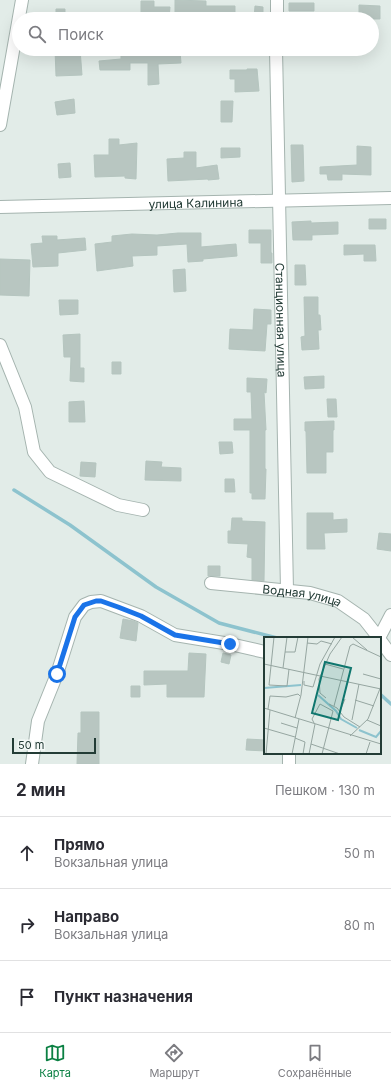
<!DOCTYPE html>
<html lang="ru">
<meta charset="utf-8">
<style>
body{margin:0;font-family:Inter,sans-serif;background:#f7f7f7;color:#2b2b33}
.scale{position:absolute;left:12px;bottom:10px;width:84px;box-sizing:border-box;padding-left:4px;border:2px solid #233c36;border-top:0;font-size:11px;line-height:14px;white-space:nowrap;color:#233c36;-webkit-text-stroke:3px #f3f8f6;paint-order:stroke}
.stop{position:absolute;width:12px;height:12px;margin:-9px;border:3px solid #1a73e8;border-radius:50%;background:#fff}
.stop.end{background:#1a73e8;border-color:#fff;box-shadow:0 1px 4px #0008}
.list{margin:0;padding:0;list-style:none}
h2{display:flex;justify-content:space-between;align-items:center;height:52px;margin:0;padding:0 16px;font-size:17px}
h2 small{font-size:13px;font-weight:400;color:#7c7c81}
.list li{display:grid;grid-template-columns:26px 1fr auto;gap:12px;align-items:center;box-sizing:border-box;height:72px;padding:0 16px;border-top:1px solid #e1e1e2}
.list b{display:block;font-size:15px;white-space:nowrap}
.list p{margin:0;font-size:13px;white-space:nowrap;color:#7c7c81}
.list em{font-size:13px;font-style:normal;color:#7c7c81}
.icon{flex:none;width:22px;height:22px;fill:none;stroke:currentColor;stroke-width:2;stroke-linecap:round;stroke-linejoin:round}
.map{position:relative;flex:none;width:391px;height:764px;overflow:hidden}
.search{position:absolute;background:#fff;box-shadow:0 4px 16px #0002;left:12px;right:12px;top:12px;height:44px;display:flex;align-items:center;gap:10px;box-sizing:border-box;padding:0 14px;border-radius:22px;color:#7c7c81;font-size:15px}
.sheet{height:268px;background:#fff}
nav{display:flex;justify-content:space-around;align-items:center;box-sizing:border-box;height:56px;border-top:1px solid #e1e1e2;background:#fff;font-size:11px;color:#7c7c81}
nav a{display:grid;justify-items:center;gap:2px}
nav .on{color:#0b8043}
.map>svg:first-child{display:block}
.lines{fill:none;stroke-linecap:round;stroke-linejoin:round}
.stream{stroke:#8dc3ce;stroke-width:3.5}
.building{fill:#b8c6c1;stroke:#b5c5bf}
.minor-casing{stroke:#a5b4af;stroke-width:14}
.minor{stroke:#fff;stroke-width:12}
.route{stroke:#1a73e8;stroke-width:5}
.labels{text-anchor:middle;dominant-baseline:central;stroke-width:3;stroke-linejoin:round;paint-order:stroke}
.street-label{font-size:12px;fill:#233c36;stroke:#f3f8f6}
.inset-river{fill:none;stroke:#8dc3ce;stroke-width:2}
.inset-road{fill:none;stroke:#96a6a1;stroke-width:1}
.view{fill:#0f766e;fill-opacity:0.15;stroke:#0f766e;stroke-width:2}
.inset-edge{fill:none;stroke:#233c36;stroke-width:2}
</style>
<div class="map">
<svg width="391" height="764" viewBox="0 0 391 764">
<rect width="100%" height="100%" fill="#e2ece8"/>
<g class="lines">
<path class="stream" d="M 14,490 L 70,525 L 156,587 L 219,623 L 277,638
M 380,694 L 391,704"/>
</g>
<path class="building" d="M 175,0 L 206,1 L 206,6 L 235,6 L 235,19 L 190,19 L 191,15 L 175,14 Z
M 141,1 L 154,1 L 154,7 L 170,7 L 169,19 L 141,19 Z
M 289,3 L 314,3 L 314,11 L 289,11 Z
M 359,5 L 380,6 L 380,19 L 359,19 Z
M 255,6 L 263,7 L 263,19 L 254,19 Z
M 56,9 L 65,9 L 65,19 L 56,19 Z
M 55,49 L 80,49 L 82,75 L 56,76 Z
M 124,49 L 176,49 L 176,51 L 180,51 L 181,63 L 158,64 L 159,84 L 148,85 L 148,63 L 130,63 L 130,70 L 100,70 L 99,61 L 121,59 L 121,54 L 124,54 Z
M 247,69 L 257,69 L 259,91 L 235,92 L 235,79 L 230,79 L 230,70 L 247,70 Z
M 74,99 L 75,113 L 57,115 L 55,102 Z
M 221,101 L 233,101 L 232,122 L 221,122 Z
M 109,139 L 119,139 L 119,145 L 137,143 L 136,179 L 125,178 L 125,176 L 95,177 L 94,155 L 109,155 Z
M 291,145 L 303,145 L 304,181 L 292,182 Z
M 357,146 L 371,147 L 371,175 L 342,174 L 342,180 L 328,180 L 327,174 L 320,174 L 320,167 L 357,165 Z
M 221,148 L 240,148 L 240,157 L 221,158 Z
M 184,152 L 196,152 L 196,168 L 217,165 L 219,179 L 208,180 L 208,179 L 168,181 L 167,159 L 184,158 Z
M 70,163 L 71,177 L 59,178 L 58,164 Z
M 369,219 L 386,219 L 386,229 L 369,229 Z
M 311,221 L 311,223 L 338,222 L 338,234 L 312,235 L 312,240 L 293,240 L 292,222 Z
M 249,230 L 271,230 L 271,253 L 272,253 L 272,263 L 261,263 L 261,243 L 249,243 Z
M 178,233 L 201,233 L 201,247 L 236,244 L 237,256 L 203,259 L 203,261 L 188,262 L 187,244 L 157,246 L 157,255 L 132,256 L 133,266 L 97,271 L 95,244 L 112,242 L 112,236 L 132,234 L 157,235 Z
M 42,236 L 57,236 L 57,240 L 85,238 L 86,250 L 58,253 L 58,266 L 33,267 L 31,244 L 43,243 Z
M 344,245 L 375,245 L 376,261 L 364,261 L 364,254 L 344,255 Z
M 0,259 L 30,260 L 29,296 L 0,295 Z
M 295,265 L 305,265 L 306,285 L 295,285 Z
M 185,269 L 186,291 L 174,292 L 173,270 Z
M 304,297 L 318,297 L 318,315 L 320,315 L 321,330 L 318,330 L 319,349 L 302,350 L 301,337 L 305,336 Z
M 59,300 L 78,300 L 78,314 L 60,315 Z
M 254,309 L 271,310 L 271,324 L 267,324 L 265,351 L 229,349 L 230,329 L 253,330 Z
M 80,334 L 80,368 L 84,368 L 84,382 L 70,381 L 71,357 L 64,357 L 63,335 Z
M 112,362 L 121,362 L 121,374 L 112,374 Z
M 324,376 L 324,388 L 305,389 L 304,377 Z
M 247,378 L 267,379 L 266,393 L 264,392 L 266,430 L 265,430 L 265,469 L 266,469 L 265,499 L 252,499 L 252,493 L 250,493 L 250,430 L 234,430 L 234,419 L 252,419 L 251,392 L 247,392 Z
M 327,399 L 336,399 L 337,417 L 328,417 Z
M 84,401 L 85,422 L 69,422 L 69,402 Z
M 334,421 L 334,430 L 333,430 L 333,452 L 326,452 L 326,473 L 307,473 L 306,431 L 305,431 L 305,422 Z
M 219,442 L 232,442 L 233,453 L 220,454 Z
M 146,461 L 162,462 L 161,467 L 181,468 L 181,481 L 145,480 Z
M 81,462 L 96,463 L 95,477 L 80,476 Z
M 225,479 L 234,479 L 235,492 L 225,492 Z
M 307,513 L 333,513 L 333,520 L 347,519 L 347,532 L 324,533 L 325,549 L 307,549 Z
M 232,518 L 242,518 L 242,521 L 265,522 L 264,581 L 252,580 L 252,558 L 247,557 L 248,544 L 228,543 L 228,531 L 231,531 Z
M 379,533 L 391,534 L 391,551 L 377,549 Z
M 208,566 L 220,566 L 220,576 L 208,576 Z
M 123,619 L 133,621 L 138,623 L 136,641 L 120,638 Z
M 189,653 L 206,654 L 204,697 L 167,697 L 167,684 L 144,685 L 144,671 L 188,671 Z
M 223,653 L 231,655 L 229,664 L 221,662 Z
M 131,686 L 140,686 L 140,697 L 131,697 Z
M 81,712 L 99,712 L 99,764 L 77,764 L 78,733 L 81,733 Z
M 247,739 L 265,740 L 265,751 L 246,750 Z"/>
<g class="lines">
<defs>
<g id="minor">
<path d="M 277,19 L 277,0"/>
<path id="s1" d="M 276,49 L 287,590"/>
<path d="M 0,125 L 22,0"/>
<path id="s2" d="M 0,207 L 391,198"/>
<path d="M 0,345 L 25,407 L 34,452 L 50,472 L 118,505 L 143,510"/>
<path id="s3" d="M 211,583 L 310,593 L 338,601 L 364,619 L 379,638 L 391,615"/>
<path d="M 380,640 L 391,655"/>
<path d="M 289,753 L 289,764"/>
<path d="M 32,764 L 38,721 L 57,674 L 75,617 L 84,605 L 91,602 L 101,601 L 141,616 L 175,635 L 230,644 L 265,652"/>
</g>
</defs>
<use href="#minor" class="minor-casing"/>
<use href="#minor" class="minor"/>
</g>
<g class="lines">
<path class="route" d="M 57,674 L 75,617 L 84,605 L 96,601 L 101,601 L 118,607 L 141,616 L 175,635 L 230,644"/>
</g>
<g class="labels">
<g class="street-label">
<text stroke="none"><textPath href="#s2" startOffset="196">улица Калинина</textPath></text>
<text stroke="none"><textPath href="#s1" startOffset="271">Станционная улица</textPath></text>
<text stroke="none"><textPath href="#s3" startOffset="92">Водная улица</textPath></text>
</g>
</g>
<g transform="translate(264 637)">
<rect width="117" height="117" fill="#e2ece8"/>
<path class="inset-river" d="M 0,51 L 37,48M 54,58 L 72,74 L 77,82 L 93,91M 95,93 L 112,100 L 117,94"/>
<path class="inset-road" d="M 10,0 L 5,48 L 23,49 L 25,32M 88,0 L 103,13M 43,6 L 53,7 L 57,4 L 68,7M 21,15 L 31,15 L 34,0M 0,27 L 117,52M 61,27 L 79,32M 19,31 L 23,0M 99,37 L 117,42M 40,44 L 40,48 L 49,50 L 56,27 L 71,0M 62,61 L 56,56 L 55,42 L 66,17 L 78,0M 91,63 L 110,69M 65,67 L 73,71 L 80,80 L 96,90M 70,69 L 86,9 L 89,7 L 117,20M 0,71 L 117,107M 4,72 L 6,59 L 22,60 L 34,57 L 36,59M 76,74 L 81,62M 31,81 L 37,58 L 44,0M 88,83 L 95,47M 103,83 L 117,89M 17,86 L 33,91M 50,86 L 48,82 L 56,67 L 69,74 L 58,117M 0,91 L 31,100M 86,99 L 104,82 L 117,49M 31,101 L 41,105 L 39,117M 47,107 L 76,117M 2,117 L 6,73M 28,117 L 35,82M 45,117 L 51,87M 102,117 L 106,105"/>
<path class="view" d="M 61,25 L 87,31 L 74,83 L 48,76 Z"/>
<rect width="117" height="117" class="inset-edge"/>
</g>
</svg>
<div class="scale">50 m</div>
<div class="stop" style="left:57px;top:674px"></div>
<div class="stop end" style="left:230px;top:644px"></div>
<div class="search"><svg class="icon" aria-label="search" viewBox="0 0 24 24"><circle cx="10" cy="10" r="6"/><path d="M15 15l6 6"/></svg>Поиск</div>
</div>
<section class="sheet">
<h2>2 мин<small>Пешком · 130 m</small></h2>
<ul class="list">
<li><svg class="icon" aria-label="ahead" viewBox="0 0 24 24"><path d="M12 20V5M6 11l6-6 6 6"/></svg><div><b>Прямо</b><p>Вокзальная улица</p></div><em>50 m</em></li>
<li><svg class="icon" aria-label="right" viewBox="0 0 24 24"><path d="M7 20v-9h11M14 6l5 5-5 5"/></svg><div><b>Направо</b><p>Вокзальная улица</p></div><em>80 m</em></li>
<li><svg class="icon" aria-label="arrive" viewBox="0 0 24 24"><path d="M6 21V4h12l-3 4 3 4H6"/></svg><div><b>Пункт назначения</b></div></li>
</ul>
</section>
<nav>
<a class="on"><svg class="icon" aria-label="map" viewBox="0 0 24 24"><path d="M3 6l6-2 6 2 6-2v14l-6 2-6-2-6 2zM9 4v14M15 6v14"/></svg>Карта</a>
<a><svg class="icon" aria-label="directions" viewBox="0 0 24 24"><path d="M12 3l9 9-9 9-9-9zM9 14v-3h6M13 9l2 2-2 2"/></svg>Маршрут</a>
<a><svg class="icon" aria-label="saved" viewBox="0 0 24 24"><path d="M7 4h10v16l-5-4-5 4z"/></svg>Сохранённые</a>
</nav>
